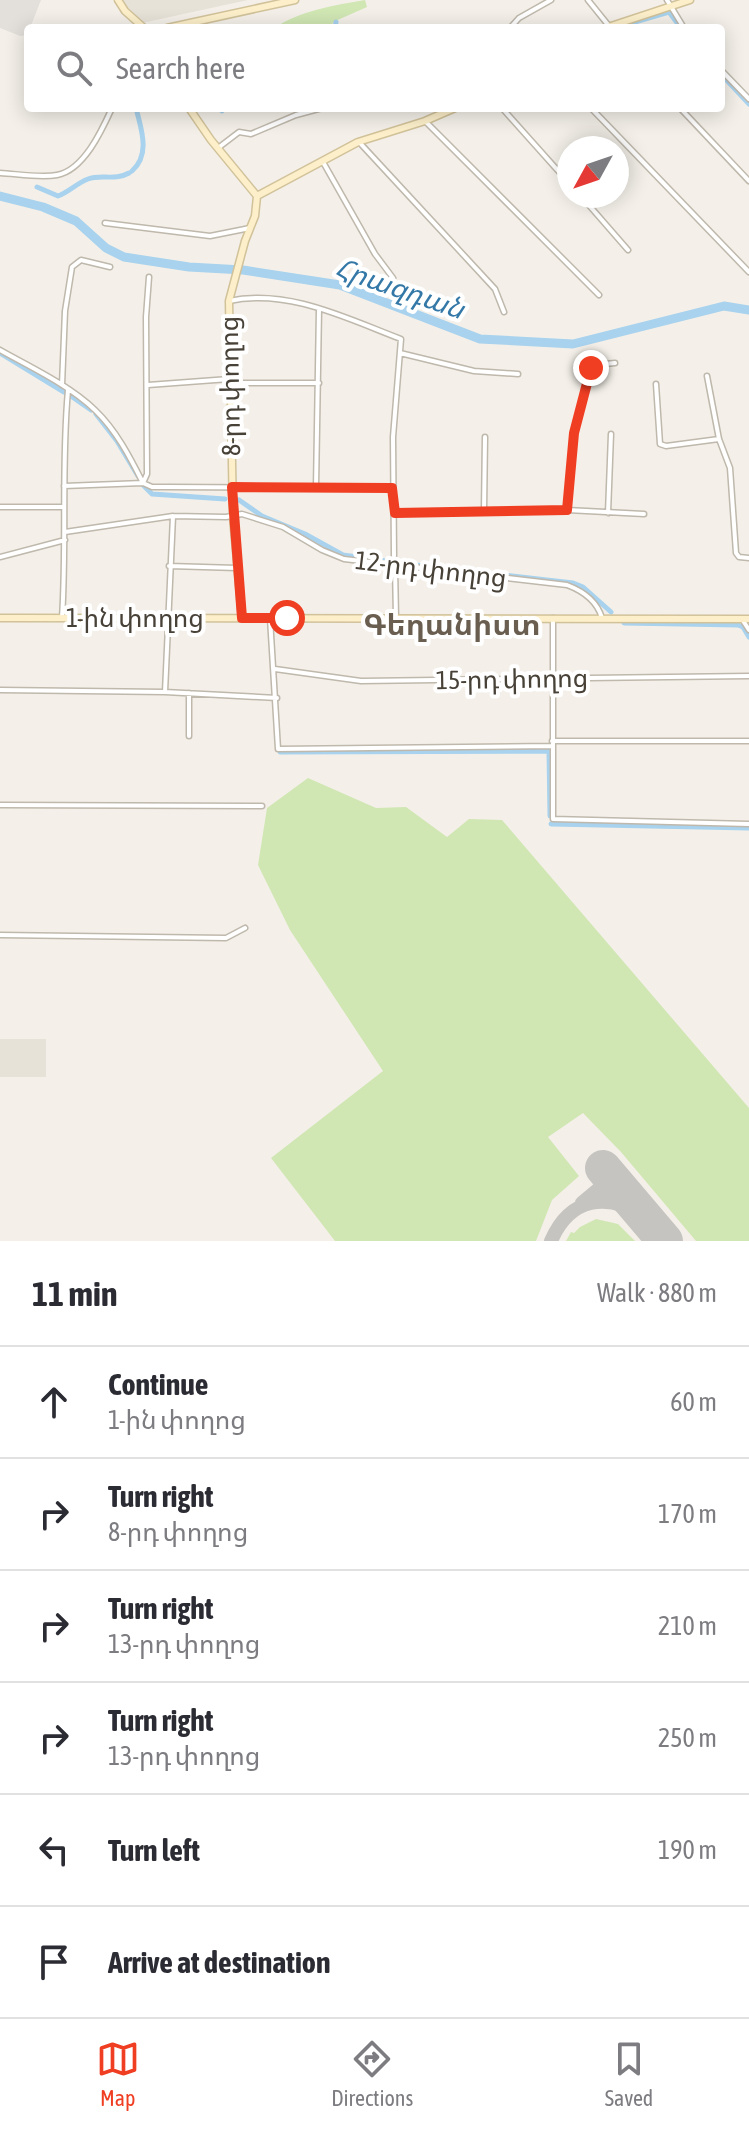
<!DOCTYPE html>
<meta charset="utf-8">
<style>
body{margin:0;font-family:"Asap Condensed","Noto Sans Armenian",sans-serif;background:#f7f7f7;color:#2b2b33}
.compass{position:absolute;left:557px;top:136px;width:72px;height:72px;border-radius:50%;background:#fff;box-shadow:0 4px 20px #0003;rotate:230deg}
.stop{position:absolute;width:24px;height:24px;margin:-18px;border:6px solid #f03e23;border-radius:50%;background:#fff}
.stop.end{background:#f03e23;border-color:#fff;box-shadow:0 2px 8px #0008}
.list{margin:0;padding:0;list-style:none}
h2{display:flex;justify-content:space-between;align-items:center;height:104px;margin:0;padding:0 32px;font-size:34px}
h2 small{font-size:26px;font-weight:400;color:#7c7c81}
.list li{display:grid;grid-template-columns:52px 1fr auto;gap:24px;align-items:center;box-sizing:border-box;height:112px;padding:0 32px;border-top:2px solid #e1e1e2}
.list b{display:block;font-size:30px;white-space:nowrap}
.list p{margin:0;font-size:26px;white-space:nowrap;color:#7c7c81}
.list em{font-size:26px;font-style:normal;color:#7c7c81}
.icon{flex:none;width:44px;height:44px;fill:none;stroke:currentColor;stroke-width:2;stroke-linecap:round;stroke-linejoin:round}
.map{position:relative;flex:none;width:749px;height:1241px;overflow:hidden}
.search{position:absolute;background:#fff;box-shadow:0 4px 20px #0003;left:24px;right:24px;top:24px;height:88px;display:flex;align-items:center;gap:20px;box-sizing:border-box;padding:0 28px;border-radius:8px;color:#7c7c81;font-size:30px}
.sheet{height:776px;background:#fff}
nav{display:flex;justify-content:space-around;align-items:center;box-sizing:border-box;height:112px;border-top:2px solid #e1e1e2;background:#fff;font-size:22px;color:#7c7c81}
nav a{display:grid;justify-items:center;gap:4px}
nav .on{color:#f03e23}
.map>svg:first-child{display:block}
.residential{fill:#e7e2d7}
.industrial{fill:#e3dfda}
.green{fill:#d0e6b3}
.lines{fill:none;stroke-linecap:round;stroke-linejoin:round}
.canal{stroke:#a8d2ed;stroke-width:5}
.river{stroke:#a8d2ed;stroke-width:9}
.taxiway{stroke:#c6c4c0;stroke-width:14}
.runway{stroke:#c6c4c0;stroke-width:36}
.street-casing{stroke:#bfb8ac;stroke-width:7}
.secondary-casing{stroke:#d1c29a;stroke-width:9}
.street{stroke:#fff;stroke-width:4}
.secondary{stroke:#fcefca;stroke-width:6}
.route{stroke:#f03e23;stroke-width:10}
.labels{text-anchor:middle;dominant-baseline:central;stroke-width:8;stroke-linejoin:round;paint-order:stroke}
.street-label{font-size:26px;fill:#474137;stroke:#fff}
.water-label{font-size:28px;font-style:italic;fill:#3378a7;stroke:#fff}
.quarter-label{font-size:30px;font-weight:bold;fill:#695e4f;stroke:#fff}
</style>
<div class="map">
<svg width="749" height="1241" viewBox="0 0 749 1241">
<rect width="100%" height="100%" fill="#f4f0e9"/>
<path class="residential" d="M 121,0 L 248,0 L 142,23 Z
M 0,1039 L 46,1039 L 46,1077 L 0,1077 Z"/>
<path class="industrial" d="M 0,0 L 41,0 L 30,28 L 28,28 L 28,35 L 20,36 L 0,28 Z"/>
<path class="green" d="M 365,0 L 367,7 L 333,22 L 331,28 L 275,28 C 298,11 336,5 365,0 Z
M 308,778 L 376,808 L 406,807 L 447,837 L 469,819 L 502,820 L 749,1108 L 749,1241 L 696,1241 L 621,1152 L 583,1113 L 548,1137 L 579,1176 L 552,1200 L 536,1241 L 335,1241 L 271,1158 L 383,1071 L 290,930 L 258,865 L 267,808 Z
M 596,1219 L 618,1224 L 635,1241 L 566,1241 L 571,1232 L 574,1233 L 580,1227 Z"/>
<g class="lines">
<path class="canal" d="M 621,26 L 669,12 L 681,28
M 335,28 L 336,22
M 721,74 L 749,104
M 222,111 L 223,108
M 132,171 C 151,154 141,129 136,108
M 37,187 L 58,196 C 69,192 77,183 88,179 C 101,174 115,181 129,173
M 0,353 L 64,392
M 71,396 L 91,410
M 96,414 L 117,441 L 138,476
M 143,485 L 152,494 L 225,499
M 239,500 L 262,516 L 305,534 L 343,555 L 393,562
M 398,563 L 573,583 L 583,587 L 611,612
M 624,623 L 738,625 L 743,627 L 749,637
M 280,752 L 549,751 L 550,816
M 551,824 L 749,828"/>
<path class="river" d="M 0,196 L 43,207 L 76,221 L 106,248 L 124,257 L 189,267 L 243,270 L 340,285 L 480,339 L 573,344 L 724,306 L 749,310"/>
<path class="taxiway" d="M 582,1203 L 612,1178
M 551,1241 C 570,1197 607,1192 644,1216"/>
<path class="runway" d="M 603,1168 L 665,1241"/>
<defs>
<path id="street" d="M 588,0 L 609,26
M 667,0 L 684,28
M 510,28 L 519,18 L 551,0
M 721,70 L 749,99
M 502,108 L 569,183
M 591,108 L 749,272
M 680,108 L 749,181
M 425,121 L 599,295
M 359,142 L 495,289 L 504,312
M 218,148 L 239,132 L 251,134 L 296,115 L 322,108
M 323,162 L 375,254 L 393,278
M 0,173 C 18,174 40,178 57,175 C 84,170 102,130 112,108
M 581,196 L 628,250
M 105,223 L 210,236 L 250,228
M 229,301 C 288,288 348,319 401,339 L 393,437 L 394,556
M 0,350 C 32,368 69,385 95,410 C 116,430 130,457 143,483
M 400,353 L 474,371 L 518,374
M 707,376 L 719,439 L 730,468 L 736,553 L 739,557 L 749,558
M 229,383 L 319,383
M 656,384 L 660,444 L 666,446 L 719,439
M 62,385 L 65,311 L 72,267 L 81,260 L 110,267
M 148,385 L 229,379
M 143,483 L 147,474 L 146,317 L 149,277
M 64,486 L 143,483 L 152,487 L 167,487 L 392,488
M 316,487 L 319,309
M 0,507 L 64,507
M 567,510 L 574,433 L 590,369 L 595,365 L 615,363
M 484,511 L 485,437
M 395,513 L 567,510 L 644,514
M 608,513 L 611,434
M 65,532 L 173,516 L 226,517 L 242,514 L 283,527 L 322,550 L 344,559 L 567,585 C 583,591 597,601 602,618
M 0,557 L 65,540
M 169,566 L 237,568
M 395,566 L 396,618
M 62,618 C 67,542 61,466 68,390
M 270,618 L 278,749 L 552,746
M 553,618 L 553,819 L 749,824
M 742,619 L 749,630
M 275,669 L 361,681 L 749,676
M 0,690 L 165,692 L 277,698
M 165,692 L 173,516
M 189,693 L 189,736
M 552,741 L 749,741
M 0,805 L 262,806
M 0,935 L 226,938 L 245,928"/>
<path id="secondary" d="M 118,0 L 125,11 L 144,28
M 167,28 L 295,0
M 605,28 L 690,0
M 189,108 L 211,140 L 257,196 L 255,216 L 245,241 L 229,301 L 233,516 L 242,618
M 257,196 L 358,142 L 425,121 L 455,108
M 0,618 L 749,619"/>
</defs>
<use href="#street" class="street-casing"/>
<use href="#secondary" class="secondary-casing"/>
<use href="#street" class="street"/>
<use href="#secondary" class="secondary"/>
</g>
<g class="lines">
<path class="route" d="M 287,618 L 242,618 L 232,487 L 392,488 L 395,513 L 567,510 L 574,433 L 591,368"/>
</g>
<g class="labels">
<g class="street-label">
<text transform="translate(230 386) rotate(-91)">8-րդ փողոց</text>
<text transform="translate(431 569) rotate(7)">12-րդ փողոց</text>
<text x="135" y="618">1-ին փողոց</text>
<text transform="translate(512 679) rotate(-1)">15-րդ փողոց</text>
</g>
<g class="water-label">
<text transform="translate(400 288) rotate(19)">Հրազդան</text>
</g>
<g class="quarter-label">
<text x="452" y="624">Գեղանիստ</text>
</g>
</g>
</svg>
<svg class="compass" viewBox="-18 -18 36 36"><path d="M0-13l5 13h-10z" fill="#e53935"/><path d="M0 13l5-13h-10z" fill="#7c7c81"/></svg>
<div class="stop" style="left:287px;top:618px"></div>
<div class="stop end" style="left:591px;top:368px"></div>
<div class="search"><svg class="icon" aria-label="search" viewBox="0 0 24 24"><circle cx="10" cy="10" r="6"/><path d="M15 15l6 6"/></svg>Search here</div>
</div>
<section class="sheet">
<h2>11 min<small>Walk · 880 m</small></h2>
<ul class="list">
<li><svg class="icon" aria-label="ahead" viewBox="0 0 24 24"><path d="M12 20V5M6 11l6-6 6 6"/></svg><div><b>Continue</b><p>1-ին փողոց</p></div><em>60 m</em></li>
<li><svg class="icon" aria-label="right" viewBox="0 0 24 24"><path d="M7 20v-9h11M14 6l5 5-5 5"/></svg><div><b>Turn right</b><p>8-րդ փողոց</p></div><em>170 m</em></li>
<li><svg class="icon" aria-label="right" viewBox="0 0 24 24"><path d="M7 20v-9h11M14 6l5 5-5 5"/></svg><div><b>Turn right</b><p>13-րդ փողոց</p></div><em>210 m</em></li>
<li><svg class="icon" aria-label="right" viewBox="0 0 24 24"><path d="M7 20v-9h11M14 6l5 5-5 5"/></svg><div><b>Turn right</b><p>13-րդ փողոց</p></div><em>250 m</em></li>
<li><svg class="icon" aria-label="left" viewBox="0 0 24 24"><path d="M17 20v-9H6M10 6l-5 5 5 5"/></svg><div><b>Turn left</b></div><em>190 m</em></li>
<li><svg class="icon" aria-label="arrive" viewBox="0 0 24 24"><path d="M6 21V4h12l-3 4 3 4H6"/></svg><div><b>Arrive at destination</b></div></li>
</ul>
</section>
<nav>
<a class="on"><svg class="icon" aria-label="map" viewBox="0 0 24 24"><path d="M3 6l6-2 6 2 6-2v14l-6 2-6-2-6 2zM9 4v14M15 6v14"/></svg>Map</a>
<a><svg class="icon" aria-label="directions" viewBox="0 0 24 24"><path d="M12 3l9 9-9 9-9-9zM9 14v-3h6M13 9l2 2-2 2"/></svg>Directions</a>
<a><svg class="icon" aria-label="saved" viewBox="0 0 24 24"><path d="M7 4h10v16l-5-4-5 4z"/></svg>Saved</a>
</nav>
